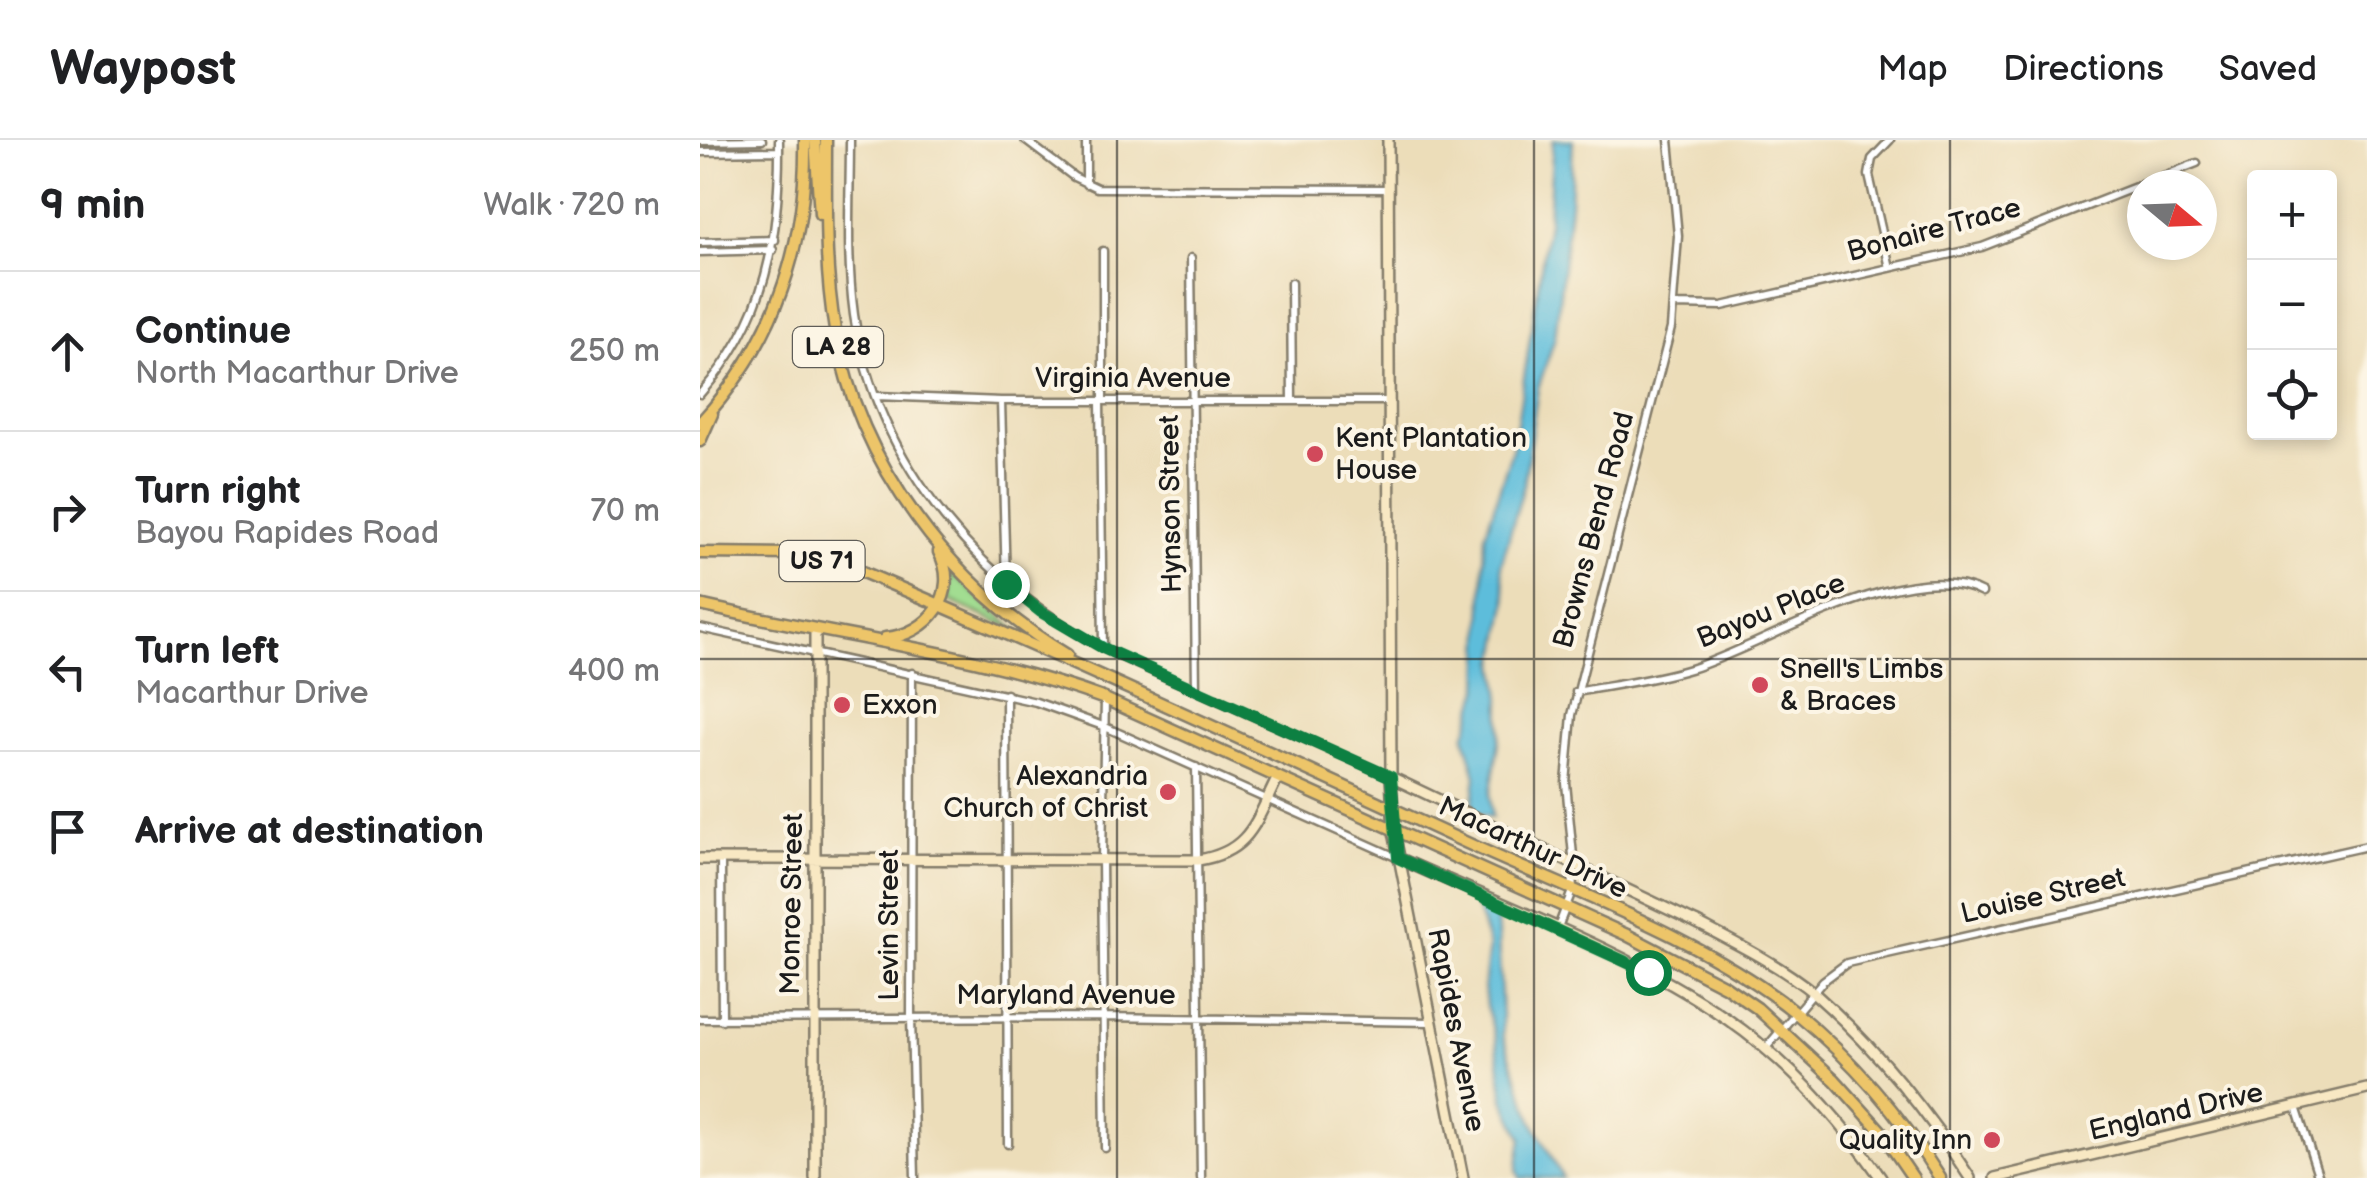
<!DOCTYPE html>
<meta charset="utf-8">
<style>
body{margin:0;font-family:"Balsamiq Sans",sans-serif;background:#f6f6f6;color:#202124}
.controls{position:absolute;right:30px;top:30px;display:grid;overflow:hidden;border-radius:10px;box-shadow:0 5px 15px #0003}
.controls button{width:90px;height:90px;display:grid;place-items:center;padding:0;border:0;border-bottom:2px solid #e0e0e0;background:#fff;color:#202124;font:50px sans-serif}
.compass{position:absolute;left:1427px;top:30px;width:90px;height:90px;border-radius:50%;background:#fff;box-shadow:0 5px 15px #0003;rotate:109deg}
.stop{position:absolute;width:30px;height:30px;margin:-22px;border:8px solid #0b8043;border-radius:50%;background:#fff}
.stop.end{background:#0b8043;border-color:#fff;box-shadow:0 2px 10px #0008}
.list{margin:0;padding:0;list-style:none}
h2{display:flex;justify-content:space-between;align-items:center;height:130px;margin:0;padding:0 40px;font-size:42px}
h2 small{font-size:32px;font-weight:400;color:#757577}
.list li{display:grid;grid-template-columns:65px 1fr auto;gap:30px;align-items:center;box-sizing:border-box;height:160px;padding:0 40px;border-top:2px solid #e0e0e0}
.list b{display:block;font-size:38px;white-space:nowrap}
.list p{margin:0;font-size:32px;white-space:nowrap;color:#757577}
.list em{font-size:32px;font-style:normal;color:#757577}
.icon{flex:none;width:55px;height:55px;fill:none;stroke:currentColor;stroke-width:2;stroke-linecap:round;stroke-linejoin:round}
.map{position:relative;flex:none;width:1667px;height:1038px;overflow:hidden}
header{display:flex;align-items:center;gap:60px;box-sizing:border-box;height:140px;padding:0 50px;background:#fff;border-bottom:2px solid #e0e0e0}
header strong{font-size:48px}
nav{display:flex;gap:55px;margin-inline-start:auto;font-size:35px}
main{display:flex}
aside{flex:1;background:#fff}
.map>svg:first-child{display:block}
.green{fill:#a2dd91;stroke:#5f7c56;stroke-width:2.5}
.water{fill:#5dbddb;stroke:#3c6c7c;stroke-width:2.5}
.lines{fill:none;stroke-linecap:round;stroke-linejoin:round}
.street-casing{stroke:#847c6a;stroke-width:11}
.secondary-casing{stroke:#847c6a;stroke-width:14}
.highway-casing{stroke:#847c6a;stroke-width:15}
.street{stroke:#fff;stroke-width:6}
.secondary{stroke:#f8e8c3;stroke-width:9}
.highway{stroke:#edc569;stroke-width:10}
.route{stroke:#0b8043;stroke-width:12}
.grid{fill:none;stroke:#1c1c1c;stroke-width:2.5;stroke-opacity:0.55}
.poi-dot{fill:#d1495b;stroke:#fcf5e5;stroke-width:4}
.labels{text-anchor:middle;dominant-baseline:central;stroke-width:8;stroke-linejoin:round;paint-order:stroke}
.shield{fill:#fcf5e5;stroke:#5f5d58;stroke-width:2.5}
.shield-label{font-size:25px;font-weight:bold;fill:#1c1c1c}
.street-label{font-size:28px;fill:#1c1c1c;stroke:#fcf5e5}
.poi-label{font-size:28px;fill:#1c1c1c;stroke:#fcf5e5;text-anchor:start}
</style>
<header>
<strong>Waypost</strong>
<nav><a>Map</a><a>Directions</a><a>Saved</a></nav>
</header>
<main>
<aside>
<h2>9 min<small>Walk · 720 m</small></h2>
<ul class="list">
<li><svg class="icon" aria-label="ahead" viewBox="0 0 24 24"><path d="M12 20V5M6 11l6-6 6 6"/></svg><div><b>Continue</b><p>North Macarthur Drive</p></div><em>250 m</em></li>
<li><svg class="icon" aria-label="right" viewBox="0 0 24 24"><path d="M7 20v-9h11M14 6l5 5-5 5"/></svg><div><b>Turn right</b><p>Bayou Rapides Road</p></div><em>70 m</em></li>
<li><svg class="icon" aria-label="left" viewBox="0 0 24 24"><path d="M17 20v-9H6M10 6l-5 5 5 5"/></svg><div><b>Turn left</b><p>Macarthur Drive</p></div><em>400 m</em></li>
<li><svg class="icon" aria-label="arrive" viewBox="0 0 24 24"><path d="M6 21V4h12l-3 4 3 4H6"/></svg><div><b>Arrive at destination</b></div></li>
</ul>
</aside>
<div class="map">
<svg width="1667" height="1038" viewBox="0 0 1667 1038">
<rect width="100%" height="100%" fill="#fcf5e5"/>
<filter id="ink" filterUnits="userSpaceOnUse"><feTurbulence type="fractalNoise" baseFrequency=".01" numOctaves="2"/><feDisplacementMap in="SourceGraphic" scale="20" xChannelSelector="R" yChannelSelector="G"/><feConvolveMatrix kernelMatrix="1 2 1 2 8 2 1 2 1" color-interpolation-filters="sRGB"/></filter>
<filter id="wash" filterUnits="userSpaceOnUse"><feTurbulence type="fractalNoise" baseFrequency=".0048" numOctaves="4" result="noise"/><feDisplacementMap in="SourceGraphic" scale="40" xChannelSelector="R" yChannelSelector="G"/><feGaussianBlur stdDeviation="2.25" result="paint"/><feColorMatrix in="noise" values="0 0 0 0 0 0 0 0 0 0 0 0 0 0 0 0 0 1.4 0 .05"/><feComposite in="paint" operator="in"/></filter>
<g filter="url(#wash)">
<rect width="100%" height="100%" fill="#ecddb9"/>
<path class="green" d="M 252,433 L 317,491 L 248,460 Z"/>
<path class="water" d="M 853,0 L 873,0 L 870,64 L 855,198 L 838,248 L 824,345 L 801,425 L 807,462 L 796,523 L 801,558 L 800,596 L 790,656 L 792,678 L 772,671 L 776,636 L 765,597 L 780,548 L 785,395 L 814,303 L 848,82 Z
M 776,766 L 786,767 L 797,774 L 803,896 L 832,980 L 863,1038 L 820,1038 L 817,1030 L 822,998 L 804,960 L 796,899 L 786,866 L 784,847 L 789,806 Z"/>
</g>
<g filter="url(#ink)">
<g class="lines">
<defs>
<path id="street" d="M 150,0 C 150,59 146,116 154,175 C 177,326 284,450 419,516 L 691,637
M 325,0 L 374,37 L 397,48 L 689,49
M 1190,0 L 1172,19 L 1169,35 L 1190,128
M 0,1 L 62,0
M 0,12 L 79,11
M 386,44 L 386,0
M 0,102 L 75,100
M 403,111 L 403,261
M 0,112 L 73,110
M 491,118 L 496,550
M 591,143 L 592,261
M 974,165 L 1022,166 L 1282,107 L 1497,23
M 0,254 C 67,179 80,98 79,0
M 177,256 L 301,261 L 689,261
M 301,261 L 306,443
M 400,261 L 403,508
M 0,488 L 336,562 L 403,586 L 698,718
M 212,533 L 211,877 L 215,1038
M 876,552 C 914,545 954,540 990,529 C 1065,506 1208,413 1282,453
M 306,554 L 308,1004
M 496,627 L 501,1038
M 21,719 L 22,880
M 857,790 L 872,751 L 874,726 L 866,643 L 872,575 L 971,188 L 978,96 L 969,0
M 0,879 L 404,877 L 731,882
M 1065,909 L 1123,841 L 1147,823 L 1667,706
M 1596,967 L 1619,1038
M 405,1008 L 402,718 L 405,559"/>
<path id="secondary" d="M 688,0 L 691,637 L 694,692 L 763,1038
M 691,637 L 995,782 C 1035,803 1080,825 1115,854 C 1175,907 1227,971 1270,1038
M 698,718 C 805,766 932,813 1027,879 C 1088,921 1139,978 1181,1038
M 0,719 L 498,720 C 551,712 556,680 578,637
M 115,1038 L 115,490
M 1295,1038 L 1667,949"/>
<path id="highway" d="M 115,0 L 120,74
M 126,0 C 126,63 124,127 135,190 C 159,325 251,446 367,515
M 0,283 C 74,203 107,109 105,0
M 0,301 L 12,274
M 0,413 L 92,414 L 158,430 C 363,517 565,610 767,703 C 874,752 1005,799 1096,873 C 1153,920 1201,976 1240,1038
M 0,465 C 135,497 275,511 405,559 L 927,795 L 1025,846 L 1057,868 L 1135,940 L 1180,990 L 1213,1038
M 185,498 C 229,495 261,453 239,412"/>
</defs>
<use href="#street" class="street-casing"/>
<use href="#secondary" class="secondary-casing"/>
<use href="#highway" class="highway-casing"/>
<use href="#street" class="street"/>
<use href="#secondary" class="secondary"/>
<use href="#highway" class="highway"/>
</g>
</g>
<g class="lines" filter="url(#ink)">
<path class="route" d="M 306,444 L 341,472 L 403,508 L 691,637 L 698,718 L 948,832"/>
</g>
<path class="grid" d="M 417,0 L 417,1038M 834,0 L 834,1038M 1250,0 L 1250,1038M 0,519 L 1667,519"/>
<g class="poi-dot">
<circle cx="615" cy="314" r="10"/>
<circle cx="1060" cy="545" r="10"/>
<circle cx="142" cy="565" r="10"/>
<circle cx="468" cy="652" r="10"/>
<circle cx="1292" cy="1000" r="10"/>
</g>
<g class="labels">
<g class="shield">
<rect x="93" y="187" width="90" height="40" rx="8"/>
<rect x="79.5" y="401" width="85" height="40" rx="8"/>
</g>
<g class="shield-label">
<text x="138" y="207">LA 28</text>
<text x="122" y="421">US 71</text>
</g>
<g class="street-label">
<text transform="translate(1234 90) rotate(-15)">Bonaire Trace</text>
<text x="433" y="238">Virginia Avenue</text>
<text transform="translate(471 364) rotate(-91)">Hynson Street</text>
<text transform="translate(894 390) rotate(-75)">Browns Bend Road</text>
<text transform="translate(1071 471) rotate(-22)">Bayou Place</text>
<text transform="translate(833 708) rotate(25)">Macarthur Drive</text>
<text transform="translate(1343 756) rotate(-13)">Louise Street</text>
<text transform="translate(92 764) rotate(-89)">Monroe Street</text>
<text transform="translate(189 785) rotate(-90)">Levin Street</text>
<text x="366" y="855">Maryland Avenue</text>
<text transform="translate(756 890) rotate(79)">Rapides Avenue</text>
<text transform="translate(1476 972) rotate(-13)">England Drive</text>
</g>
<g class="poi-label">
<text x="635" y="298">Kent Plantation<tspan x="635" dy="32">House</tspan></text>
<text x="1080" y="529">Snell's Limbs<tspan x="1080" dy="32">&amp; Braces</tspan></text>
<text x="162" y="565">Exxon</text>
<text x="448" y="636" text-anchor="end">Alexandria<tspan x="448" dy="32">Church of Christ</tspan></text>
<text x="1272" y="1000" text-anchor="end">Quality Inn</text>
</g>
</g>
</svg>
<div class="controls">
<button>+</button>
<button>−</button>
<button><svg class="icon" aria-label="locate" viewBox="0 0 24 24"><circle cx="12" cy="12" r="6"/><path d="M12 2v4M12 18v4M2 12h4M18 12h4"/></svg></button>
</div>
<svg class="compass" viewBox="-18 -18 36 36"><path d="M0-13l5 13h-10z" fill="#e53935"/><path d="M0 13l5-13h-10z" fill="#757577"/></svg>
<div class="stop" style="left:948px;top:832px"></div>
<div class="stop end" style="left:306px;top:444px"></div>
</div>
</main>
